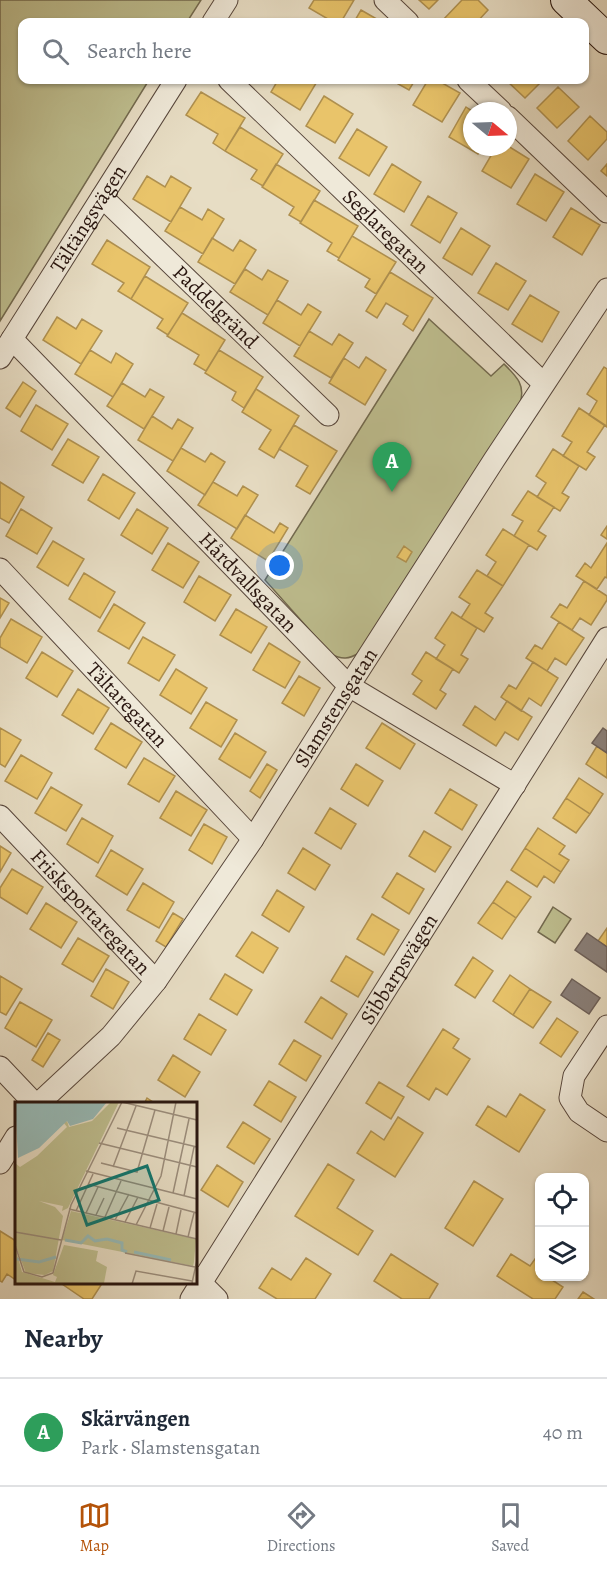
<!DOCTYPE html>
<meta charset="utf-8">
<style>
body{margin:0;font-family:Alegreya,serif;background:#f2f2f3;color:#1f2937}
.controls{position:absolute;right:18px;bottom:18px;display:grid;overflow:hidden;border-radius:12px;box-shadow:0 2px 4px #0004}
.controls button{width:54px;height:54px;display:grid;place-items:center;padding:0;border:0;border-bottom:2px solid #e0e1e3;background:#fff;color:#1f2937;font:30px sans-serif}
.compass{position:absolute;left:463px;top:102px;width:54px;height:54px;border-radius:50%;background:#fff;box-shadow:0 2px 4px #0004;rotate:109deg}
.you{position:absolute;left:280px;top:566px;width:21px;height:21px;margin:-15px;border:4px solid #fff;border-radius:50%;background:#1a73e8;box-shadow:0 0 0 9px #1a73e833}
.badge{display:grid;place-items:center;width:39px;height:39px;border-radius:50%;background:#b45309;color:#fff;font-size:20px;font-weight:700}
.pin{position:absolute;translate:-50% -50px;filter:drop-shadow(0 2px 3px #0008)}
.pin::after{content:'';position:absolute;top:32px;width:21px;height:18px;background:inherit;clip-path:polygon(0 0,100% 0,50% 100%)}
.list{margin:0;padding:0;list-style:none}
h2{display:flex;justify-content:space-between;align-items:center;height:78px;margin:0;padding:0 24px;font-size:26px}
h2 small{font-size:20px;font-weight:400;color:#747a83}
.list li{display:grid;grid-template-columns:39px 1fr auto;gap:18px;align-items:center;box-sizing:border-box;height:108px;padding:0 24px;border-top:2px solid #e0e1e3}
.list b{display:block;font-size:22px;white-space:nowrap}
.list p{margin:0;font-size:20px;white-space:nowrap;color:#747a83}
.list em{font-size:20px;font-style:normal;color:#747a83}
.icon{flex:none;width:33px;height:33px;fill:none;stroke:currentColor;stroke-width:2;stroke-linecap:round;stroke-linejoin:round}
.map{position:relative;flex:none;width:607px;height:1299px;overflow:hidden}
.search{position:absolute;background:#fff;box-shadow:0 2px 4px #0004;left:18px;right:18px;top:18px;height:66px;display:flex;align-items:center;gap:15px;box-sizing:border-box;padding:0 21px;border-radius:12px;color:#747a83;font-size:22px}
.sheet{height:186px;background:#fff}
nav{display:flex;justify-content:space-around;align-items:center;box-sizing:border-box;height:84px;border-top:2px solid #e0e1e3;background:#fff;font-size:16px;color:#747a83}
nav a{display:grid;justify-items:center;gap:3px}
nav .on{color:#b45309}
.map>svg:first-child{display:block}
.green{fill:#bebe8f;stroke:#736a4f;stroke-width:1.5}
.homes{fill:#e9c46a;stroke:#af904f;stroke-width:1.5}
.industry{fill:#8a817c;stroke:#6d615b;stroke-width:1.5}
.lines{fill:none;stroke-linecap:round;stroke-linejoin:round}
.street-casing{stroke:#58473c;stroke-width:23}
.secondary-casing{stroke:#28150f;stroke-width:32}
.street{stroke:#efe9d9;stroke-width:21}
.secondary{stroke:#efe9d9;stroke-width:30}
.labels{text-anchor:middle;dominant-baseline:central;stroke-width:6;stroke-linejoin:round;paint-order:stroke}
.street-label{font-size:21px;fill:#28150f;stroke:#efe9d9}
.inset-river{fill:none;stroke:#97bbb8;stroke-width:3}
.inset-road{fill:none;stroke:#9b8d7c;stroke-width:1.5}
.view{fill:#0f766e;fill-opacity:0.15;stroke:#0f766e;stroke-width:3}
.inset-edge{fill:none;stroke:#28150f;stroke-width:3}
</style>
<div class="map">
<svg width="607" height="1299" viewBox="0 0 607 1299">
<rect width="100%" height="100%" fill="#e7ddc4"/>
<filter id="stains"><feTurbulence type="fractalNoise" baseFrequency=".00333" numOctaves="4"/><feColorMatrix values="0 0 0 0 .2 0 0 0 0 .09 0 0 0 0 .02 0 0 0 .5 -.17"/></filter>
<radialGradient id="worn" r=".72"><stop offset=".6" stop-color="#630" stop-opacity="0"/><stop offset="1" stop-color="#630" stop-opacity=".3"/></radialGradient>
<path class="green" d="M 0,0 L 201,0 L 187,22 L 22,22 L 22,80 L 149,80 L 0,321 Z
M 429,319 L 491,376 L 504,364 C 516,376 526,385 520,403 L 359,653 C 349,659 342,660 331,654 L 265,580 Z
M 553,907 L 571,919 L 555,943 L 538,932 Z"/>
<path class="homes" d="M 314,0 L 354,0 L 341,22 L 333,22 L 309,8 Z
M 419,0 L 438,0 L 429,9 Z
M 462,0 L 478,0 L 488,10 L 477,22 L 441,22 Z
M 361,10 L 382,22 L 354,22 Z
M 278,80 L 318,80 L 300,110 L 271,92 Z
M 391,80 L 415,80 L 409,90 Z
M 428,80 L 437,80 L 460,93 L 442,122 L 413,105 Z
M 506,80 L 543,80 L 525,98 Z
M 558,87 L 579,107 L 557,128 L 537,108 Z
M 201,92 L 245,118 L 225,151 L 213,143 L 218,134 L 186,115 Z
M 324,96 L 353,114 L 335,143 L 306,126 Z
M 466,107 L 472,111 L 472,147 L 482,147 L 478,154 L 449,137 Z
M 590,116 L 607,132 L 607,139 L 588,160 L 568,141 Z
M 240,127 L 283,154 L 263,186 L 251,179 L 257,170 L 225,151 Z
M 357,129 L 387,147 L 369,176 L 339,158 Z
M 508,146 L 529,159 L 511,188 L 482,171 L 496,147 Z
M 276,164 L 320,191 L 301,222 L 289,215 L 294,207 L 262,187 Z
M 392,164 L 421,182 L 404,212 L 374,194 Z
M 607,164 L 607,176 L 601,171 Z
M 535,174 L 564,192 L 546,221 L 517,204 Z
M 147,176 L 165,187 L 171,176 L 191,188 L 171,222 L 133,199 Z
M 428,196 L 457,213 L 440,243 L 411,225 Z
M 314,200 L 358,226 L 339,258 L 327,251 L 332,243 L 300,223 Z
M 180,207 L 202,220 L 208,209 L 224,219 L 203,254 L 165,231 Z
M 571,208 L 600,225 L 582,255 L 553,237 Z
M 461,228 L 490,246 L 472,275 L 443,258 Z
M 352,236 L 396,262 L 376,294 L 365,287 L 370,279 L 338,260 Z
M 212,238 L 233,251 L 240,240 L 256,250 L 235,284 L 198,262 Z
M 107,240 L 150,267 L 131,299 L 118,291 L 124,283 L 92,264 Z
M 496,263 L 526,281 L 508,310 L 478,293 Z
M 245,269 L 262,280 L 268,270 L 288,281 L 268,315 L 230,292 Z
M 390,272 L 433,298 L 413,331 L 403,324 L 408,316 L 386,303 L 377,318 L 366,311 Z
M 145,276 L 188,303 L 168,335 L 157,328 L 163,319 L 131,299 Z
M 530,295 L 559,312 L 542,342 L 512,324 Z
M 277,300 L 301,315 L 308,304 L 321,312 L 300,346 L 263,323 Z
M 182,313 L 225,340 L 206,371 L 194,364 L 199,355 L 167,336 Z
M 57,317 L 76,329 L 82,319 L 102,331 L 81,364 L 43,340 Z
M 309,331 L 332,345 L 339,334 L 353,343 L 331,378 L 294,356 Z
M 90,350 L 111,363 L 116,353 L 133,364 L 113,397 L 75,374 Z
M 219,350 L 263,377 L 244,408 L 232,400 L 236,392 L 205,373 Z
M 366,357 L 386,370 L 365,405 L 329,383 L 344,358 L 359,368 Z
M 604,367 L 607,369 L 607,427 L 589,415 L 597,401 L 587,394 Z
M 23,382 L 36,391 L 20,417 L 6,408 Z
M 122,383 L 145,397 L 150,389 L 164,397 L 144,429 L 107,406 Z
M 256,389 L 299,416 L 274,458 L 259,449 L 271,430 L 242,412 Z
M 36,405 L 68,424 L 52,450 L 21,431 Z
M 579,408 L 605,425 L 587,452 L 595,457 L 586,470 L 563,456 L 572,442 L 562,436 Z
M 152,416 L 172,429 L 178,419 L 193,428 L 173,461 L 138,440 Z
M 294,425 L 337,451 L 310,494 L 296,486 L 308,466 L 279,449 Z
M 68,439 L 99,457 L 83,483 L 52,465 Z
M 181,448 L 205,462 L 211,453 L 225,462 L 205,495 L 167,471 Z
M 553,449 L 579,466 L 562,493 L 569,497 L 560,511 L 537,497 L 546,483 L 536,476 Z
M 103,474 L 135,493 L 119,519 L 88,500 Z
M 0,482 L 24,497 L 9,523 L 0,518 Z
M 213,482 L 237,496 L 243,486 L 258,495 L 237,529 L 198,505 Z
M 528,491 L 554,507 L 538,531 L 546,536 L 537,550 L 514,536 L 523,521 L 512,515 Z
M 21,509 L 52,528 L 37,554 L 6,536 Z
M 137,509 L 168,528 L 152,554 L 121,535 Z
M 245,515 L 274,533 L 280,523 L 288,528 L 268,561 L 231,538 Z
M 607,526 L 607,539 L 601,535 Z
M 503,529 L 529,545 L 503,586 L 487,576 L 496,562 L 486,555 Z
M 53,541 L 84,559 L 68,586 L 37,567 Z
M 168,543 L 199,562 L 183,588 L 152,570 Z
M 607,543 L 607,578 L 605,577 L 597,589 L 576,576 L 585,563 L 591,568 Z
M 404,546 L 412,552 L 406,562 L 397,557 Z
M 477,570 L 503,586 L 485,613 L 493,618 L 484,632 L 461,618 L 470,604 L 459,597 Z
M 84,573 L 115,592 L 100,618 L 69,599 Z
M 199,576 L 231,595 L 215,621 L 184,602 Z
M 584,581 L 607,596 L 607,600 L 591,625 L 580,618 L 572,630 L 551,617 L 560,604 L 567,608 Z
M 0,598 L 9,603 L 0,618 Z
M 114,604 L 145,623 L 129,649 L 98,631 Z
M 236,609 L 267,627 L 251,653 L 220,635 Z
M 452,612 L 477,628 L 461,655 L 468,659 L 459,673 L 436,659 L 445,645 L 435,638 Z
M 11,619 L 42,637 L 27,663 L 0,647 L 0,638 Z
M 559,622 L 584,638 L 566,665 L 555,658 L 547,671 L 526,658 L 535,645 L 542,649 Z
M 143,637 L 175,655 L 159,681 L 128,663 Z
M 269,643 L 300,662 L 285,688 L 253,670 Z
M 42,652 L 73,671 L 57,697 L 26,678 Z
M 426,652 L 453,669 L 440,690 L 446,694 L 436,709 L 413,694 L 422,681 L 412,674 Z
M 533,662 L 558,678 L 541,706 L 529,698 L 521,711 L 501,697 L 509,685 L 516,689 Z
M 176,669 L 207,688 L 191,714 L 160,695 Z
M 299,676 L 320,688 L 304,716 L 282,703 Z
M 78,689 L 109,708 L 93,734 L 62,715 Z
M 507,701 L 532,717 L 518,740 L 505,732 L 496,746 L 463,725 L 475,706 L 495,720 Z
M 206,702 L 237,720 L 221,747 L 190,728 Z
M 111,723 L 142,742 L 126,768 L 95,749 Z
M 382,723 L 415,744 L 400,769 L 366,748 Z
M 0,728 L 21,740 L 5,767 L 0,764 Z
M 235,733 L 266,752 L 250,778 L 219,759 Z
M 597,746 L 607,753 L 607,778 L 586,764 Z
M 21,755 L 52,773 L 37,799 L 5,781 Z
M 144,758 L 175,776 L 159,802 L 128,784 Z
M 267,764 L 277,770 L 260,798 L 250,791 Z
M 356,764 L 383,781 L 368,806 L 341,789 Z
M 579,778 L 603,794 L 590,814 L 566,798 Z
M 51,787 L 82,805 L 66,831 L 35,813 Z
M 450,789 L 477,805 L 462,830 L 435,813 Z
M 176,791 L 207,810 L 191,836 L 160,818 Z
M 566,798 L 590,814 L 576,833 L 553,818 Z
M 330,808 L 356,824 L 341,849 L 315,833 Z
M 82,818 L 113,836 L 98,863 L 67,844 Z
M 204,824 L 227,837 L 212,864 L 189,850 Z
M 538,828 L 565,846 L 559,854 L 569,860 L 561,872 L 525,848 Z
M 424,831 L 451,847 L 435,872 L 409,856 Z
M 0,846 L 11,853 L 0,872 Z
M 303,848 L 330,865 L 315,890 L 288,873 Z
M 525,848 L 561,872 L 554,883 L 544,876 L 537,887 L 511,870 Z
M 111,850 L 143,869 L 127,895 L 96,876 Z
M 12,869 L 43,887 L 27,914 L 0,897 L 0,888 Z
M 397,873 L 424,889 L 409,914 L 382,897 Z
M 507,881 L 531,897 L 516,918 L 493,902 Z
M 143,883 L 174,902 L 159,928 L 127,910 Z
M 277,890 L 304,907 L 289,932 L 262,915 Z
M 493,902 L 516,918 L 502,939 L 478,923 Z
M 46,903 L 77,922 L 61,948 L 30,929 Z
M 173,913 L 183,919 L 166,947 L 156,941 Z
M 372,914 L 399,930 L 384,955 L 357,939 Z
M 607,928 L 607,947 L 598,941 Z
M 252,932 L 278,948 L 263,973 L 236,956 Z
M 78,938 L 109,956 L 93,982 L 62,964 Z
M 346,956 L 373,972 L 358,997 L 331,981 Z
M 473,957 L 493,971 L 475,998 L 455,985 Z
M 106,969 L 129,982 L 113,1009 L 91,996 Z
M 225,974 L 252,990 L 237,1015 L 210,999 Z
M 510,975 L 530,989 L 513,1015 L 493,1001 Z
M 0,976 L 22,989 L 6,1015 L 0,1012 Z
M 530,989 L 551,1002 L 533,1028 L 513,1015 Z
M 321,997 L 347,1014 L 332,1039 L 305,1022 Z
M 20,1002 L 52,1020 L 36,1047 L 5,1028 Z
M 199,1014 L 226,1030 L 211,1055 L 184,1039 Z
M 557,1018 L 578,1032 L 561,1057 L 540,1043 Z
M 443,1029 L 459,1039 L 453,1048 L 470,1059 L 447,1095 L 436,1088 L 429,1100 L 407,1086 Z
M 48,1033 L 60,1040 L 43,1067 L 32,1060 Z
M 294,1040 L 321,1056 L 306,1081 L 279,1064 Z
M 173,1055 L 200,1072 L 185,1097 L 158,1080 Z
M 269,1081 L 296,1097 L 281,1122 L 254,1105 Z
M 379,1082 L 404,1097 L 391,1119 L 366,1103 Z
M 520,1094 L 545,1110 L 519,1152 L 476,1125 L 488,1106 L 506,1117 Z
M 147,1098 L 156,1104 L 144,1104 Z
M 398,1117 L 423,1133 L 395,1177 L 357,1153 L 371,1131 L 384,1140 Z
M 243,1122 L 270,1139 L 254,1164 L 227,1147 Z
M 328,1164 L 354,1180 L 337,1208 L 373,1231 L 358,1255 L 295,1216 Z
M 217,1165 L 243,1182 L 228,1207 L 201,1190 Z
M 474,1181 L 503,1199 L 473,1246 L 445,1228 Z
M 0,1231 L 16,1241 L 16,1280 L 7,1274 L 2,1282 L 0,1281 Z
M 540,1252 L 540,1276 L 555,1276 L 552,1280 L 563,1287 L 555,1299 L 533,1299 L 497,1276 L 511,1254 L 530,1266 Z
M 391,1254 L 438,1284 L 429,1299 L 402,1299 L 374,1281 Z
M 306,1258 L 331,1274 L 315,1299 L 277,1299 L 259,1288 L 272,1268 L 291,1280 Z
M 63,1282 L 103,1282 L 92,1299 L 84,1299 L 62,1284 Z
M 583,1292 L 594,1299 L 578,1299 Z"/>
<path class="industry" d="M 603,728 L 607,731 L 607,753 L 592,743 Z
M 587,933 L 607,947 L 607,972 L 575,950 Z
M 572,979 L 600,998 L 589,1014 L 561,995 Z"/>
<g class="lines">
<defs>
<g id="street">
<path d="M 385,0 L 408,22"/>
<path d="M 213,22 L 227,0"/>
<path id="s1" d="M 229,80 L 543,383"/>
<path d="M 468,80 L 501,111"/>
<path d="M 508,117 L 607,212"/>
<path id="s2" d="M 102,197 L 328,415"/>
<path id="s3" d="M 12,339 L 349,686 L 515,785"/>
<path id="s4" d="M 0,358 L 176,80"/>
<path id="s5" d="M 0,569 L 253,839"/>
<path id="s6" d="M 0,816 L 156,981"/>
<path d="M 607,1026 L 574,1076 L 570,1098 L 579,1112 L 607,1131"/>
<path d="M 0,1067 L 35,1104"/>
<path id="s7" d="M 38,1104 L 111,1036 L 156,981 L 253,839 L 349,686 L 494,460 L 607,289"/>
<path d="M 0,1163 L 16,1137"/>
<path d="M 195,1277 L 217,1299"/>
<path id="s8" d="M 191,1299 L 607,638"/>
</g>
<path id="secondary" d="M 566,0 L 607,39"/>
</defs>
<use href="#street" class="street-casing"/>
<use href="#secondary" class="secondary-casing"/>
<use href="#street" class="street"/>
<use href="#secondary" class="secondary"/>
</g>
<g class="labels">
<g class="street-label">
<text stroke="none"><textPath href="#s4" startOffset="165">Tältängsvägen</textPath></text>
<text stroke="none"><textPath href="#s1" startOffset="218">Seglaregatan</textPath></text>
<text stroke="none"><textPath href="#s2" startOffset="158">Paddelgränd</textPath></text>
<text stroke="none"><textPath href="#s3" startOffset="339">Hårdvallsgatan</textPath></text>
<text stroke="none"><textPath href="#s5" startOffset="186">Tältaregatan</textPath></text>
<text stroke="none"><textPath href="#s7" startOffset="498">Slamstensgatan</textPath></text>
<text stroke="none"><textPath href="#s6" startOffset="132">Frisksportaregatan</textPath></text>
<text stroke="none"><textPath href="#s8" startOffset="390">Sibbarpsvägen</textPath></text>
</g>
</g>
<g transform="translate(15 1102)">
<rect width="182" height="182" fill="#e7ddc4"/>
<path d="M 96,0 L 104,0 L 53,106 L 47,109 L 48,104 L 24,99 L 40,105 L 48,114 L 38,169 L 30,173 L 11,171 L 0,142 L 0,61 L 5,65 L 22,54 L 52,25 L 49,21 L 52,19 L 54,25 L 77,19 ZM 56,109 L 181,137 L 179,160 L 178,164 L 47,138 ZM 49,143 L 83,149 L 81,159 L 92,165 L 89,181 L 0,181 L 0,145 L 7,170 L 40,180 L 42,175 L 38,173 Z" fill="#bebe8f"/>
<path d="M 0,0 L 92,0 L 78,17 L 55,24 L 52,19 L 24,46 L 3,56 Z" fill="#97bbb8"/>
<path class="inset-river" d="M 50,138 L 66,141 L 73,134 L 80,139 L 92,137 L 107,141 L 107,148 L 112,150M 119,150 L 156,158M 2,157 L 24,160 L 41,155"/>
<path class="inset-road" d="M 107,0 L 182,18M 102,26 L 182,45M 84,41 L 182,65M 86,61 L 122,70 L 140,8M 98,65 L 121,4M 71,69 L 182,97M 73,82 L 182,111M 158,91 L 174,17M 169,94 L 179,45M 54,107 L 182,137M 61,109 L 78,72M 71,111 L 83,85M 81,113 L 89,96M 90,115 L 106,79M 100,118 L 114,92M 110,120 L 123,95M 121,123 L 146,74 L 161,0M 135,126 L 142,102M 148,129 L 154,105M 0,130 L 46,138M 161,132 L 166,108M 173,135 L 179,111M 0,143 L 9,170 L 27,175 L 38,171 L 56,103 L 107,0M 110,151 L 180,165M 177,181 L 182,158M 117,182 L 121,169 L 177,179"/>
<path class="view" d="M 132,64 L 144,98 L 72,123 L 60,89 Z"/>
<rect width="182" height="182" class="inset-edge"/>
</g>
<rect width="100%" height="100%" filter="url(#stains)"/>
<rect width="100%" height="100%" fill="url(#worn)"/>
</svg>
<div class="controls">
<button><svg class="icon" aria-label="locate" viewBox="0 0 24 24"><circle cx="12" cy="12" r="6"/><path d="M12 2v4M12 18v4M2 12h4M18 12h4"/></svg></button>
<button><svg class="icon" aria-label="layers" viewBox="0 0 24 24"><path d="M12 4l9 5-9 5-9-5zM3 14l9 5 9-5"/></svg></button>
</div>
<svg class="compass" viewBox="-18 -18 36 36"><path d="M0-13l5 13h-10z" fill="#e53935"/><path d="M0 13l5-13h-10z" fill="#747a83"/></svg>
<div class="you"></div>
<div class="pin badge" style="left:392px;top:492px;background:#2e9e5b">A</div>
<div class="search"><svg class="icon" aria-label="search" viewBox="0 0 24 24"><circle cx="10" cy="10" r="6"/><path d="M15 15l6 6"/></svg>Search here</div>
</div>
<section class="sheet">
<h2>Nearby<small></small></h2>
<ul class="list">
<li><span class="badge" style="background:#2e9e5b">A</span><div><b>Skärvängen</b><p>Park · Slamstensgatan</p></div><em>40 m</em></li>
</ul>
</section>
<nav>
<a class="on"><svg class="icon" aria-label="map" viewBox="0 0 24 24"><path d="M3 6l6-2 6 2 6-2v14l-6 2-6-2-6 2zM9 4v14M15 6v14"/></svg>Map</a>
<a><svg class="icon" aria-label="directions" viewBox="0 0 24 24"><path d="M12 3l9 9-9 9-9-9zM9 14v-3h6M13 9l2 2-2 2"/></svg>Directions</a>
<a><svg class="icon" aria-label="saved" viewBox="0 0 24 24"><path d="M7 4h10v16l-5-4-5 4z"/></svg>Saved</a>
</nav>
